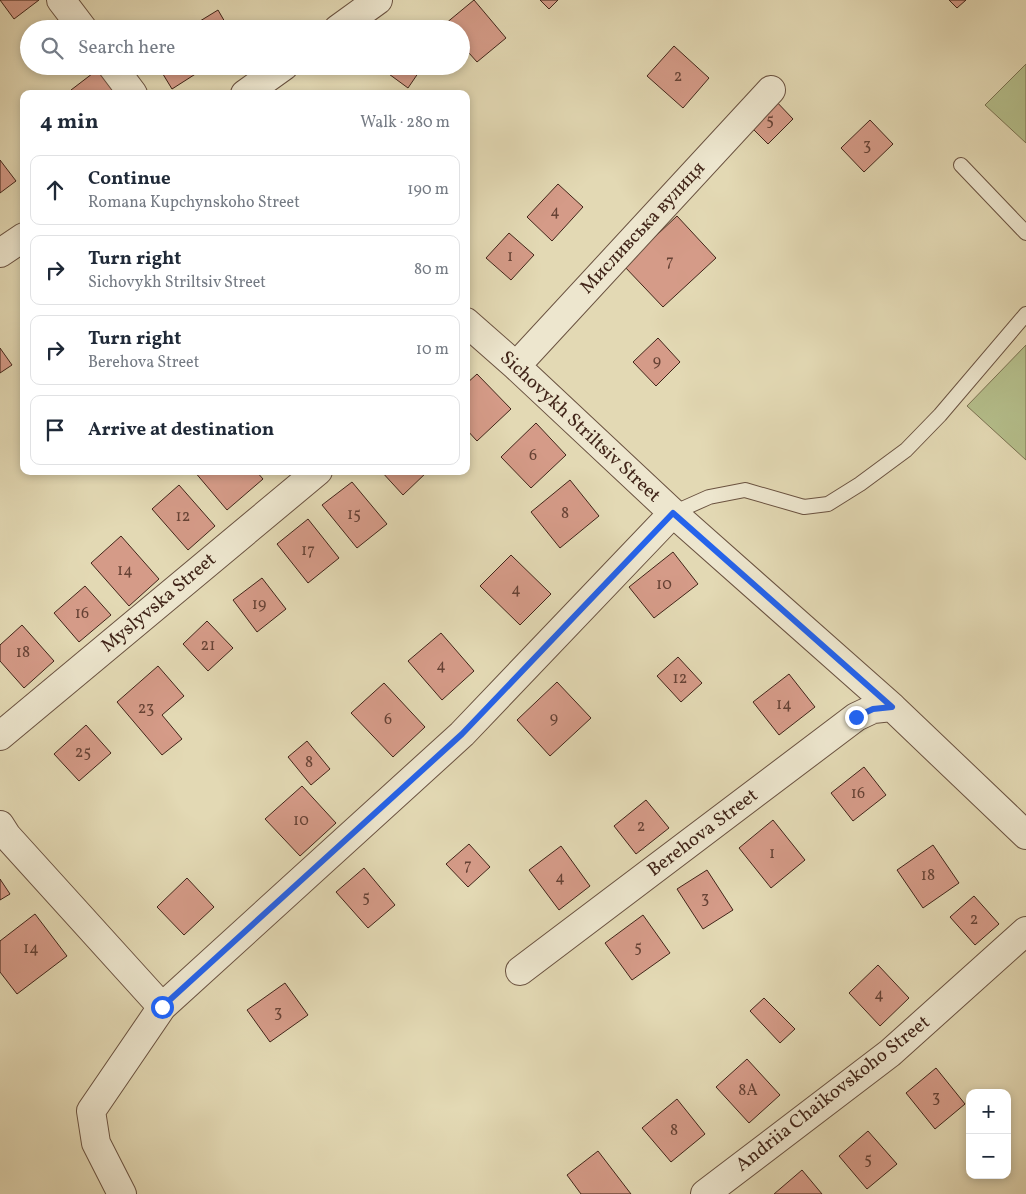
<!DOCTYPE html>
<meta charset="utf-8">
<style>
body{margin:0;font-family:Vollkorn,serif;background:#f6f6f7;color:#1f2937}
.controls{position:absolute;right:15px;bottom:15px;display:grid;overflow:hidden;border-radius:10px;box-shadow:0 2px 8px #0003}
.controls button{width:45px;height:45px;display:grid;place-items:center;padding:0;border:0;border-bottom:1px solid #e0e1e3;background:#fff;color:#1f2937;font:25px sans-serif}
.stop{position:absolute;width:15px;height:15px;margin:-11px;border:4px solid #2563eb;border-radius:50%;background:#fff}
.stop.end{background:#2563eb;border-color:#fff;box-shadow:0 1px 5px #0008}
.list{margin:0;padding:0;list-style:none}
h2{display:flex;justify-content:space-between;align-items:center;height:65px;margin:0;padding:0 20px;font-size:21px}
h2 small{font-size:16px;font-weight:400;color:#747a83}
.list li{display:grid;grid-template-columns:32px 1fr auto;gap:15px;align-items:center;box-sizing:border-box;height:70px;margin:0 10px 10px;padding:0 10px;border:1px solid #e0e1e3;border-radius:10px}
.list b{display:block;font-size:19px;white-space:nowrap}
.list p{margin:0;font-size:16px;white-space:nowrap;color:#747a83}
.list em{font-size:16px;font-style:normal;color:#747a83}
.icon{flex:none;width:28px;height:28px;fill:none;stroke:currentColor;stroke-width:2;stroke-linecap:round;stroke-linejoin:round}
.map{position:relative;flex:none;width:1026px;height:1194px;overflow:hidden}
.search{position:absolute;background:#fff;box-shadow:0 2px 8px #0003;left:20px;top:20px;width:450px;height:55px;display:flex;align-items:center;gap:12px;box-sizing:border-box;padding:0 18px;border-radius:28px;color:#747a83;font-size:19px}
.panel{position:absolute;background:#fff;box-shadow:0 2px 8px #0003;left:20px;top:90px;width:450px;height:385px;border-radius:10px}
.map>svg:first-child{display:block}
.green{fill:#b5bf8c;stroke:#7b7252}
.building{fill:#d59b88;stroke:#412519}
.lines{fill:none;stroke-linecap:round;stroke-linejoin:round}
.service-casing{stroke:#6a5240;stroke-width:16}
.minor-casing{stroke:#6a5240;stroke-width:30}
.tertiary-casing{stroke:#6a5240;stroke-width:30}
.service{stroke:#ede6ce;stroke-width:14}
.minor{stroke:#ede6ce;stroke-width:28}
.tertiary{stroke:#ede6ce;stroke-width:28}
.route{stroke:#2563eb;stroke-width:6}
.labels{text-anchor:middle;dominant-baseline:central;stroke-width:4.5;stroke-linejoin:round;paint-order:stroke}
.number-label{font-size:16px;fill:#664235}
.street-label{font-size:19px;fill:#412519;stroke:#ede6ce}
</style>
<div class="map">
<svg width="1026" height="1194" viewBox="0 0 1026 1194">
<rect width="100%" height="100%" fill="#e3d9b4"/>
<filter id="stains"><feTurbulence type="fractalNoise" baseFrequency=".004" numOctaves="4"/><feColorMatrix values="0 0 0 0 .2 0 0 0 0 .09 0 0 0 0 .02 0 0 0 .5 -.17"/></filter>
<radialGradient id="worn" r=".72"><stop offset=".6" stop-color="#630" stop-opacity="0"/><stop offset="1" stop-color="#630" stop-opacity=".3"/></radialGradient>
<path class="green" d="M 1026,64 L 1026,143 L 985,105 Z
M 1026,345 L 1026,460 L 967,406 Z"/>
<path class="building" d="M 0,0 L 39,0 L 14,19 Z
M 474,0 L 506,38 L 477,62 L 461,44 L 461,29 L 449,29 L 445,24 Z
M 540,0 L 558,0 L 549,9 Z
M 949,0 L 966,0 L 957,8 Z
M 218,10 L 229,29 L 187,29 Z
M 674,46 L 709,78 L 683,108 L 647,76 Z
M 158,66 L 208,66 L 172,89 Z
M 378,66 L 423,66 L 408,88 Z
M 101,67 L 122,94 L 73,94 L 71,90 Z
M 773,98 L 793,119 L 768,144 L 747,123 Z
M 870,120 L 893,144 L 864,172 L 841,148 Z
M 0,160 L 16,181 L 0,193 Z
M 558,184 L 583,207 L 552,241 L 527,217 Z
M 677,216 L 716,258 L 663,307 L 624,266 Z
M 509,233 L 534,255 L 511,280 L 486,258 Z
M 658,338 L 680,362 L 656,386 L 633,362 Z
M 0,348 L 12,365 L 0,373 Z
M 477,374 L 511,409 L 477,441 L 466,429 L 466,384 Z
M 536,423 L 566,455 L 531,488 L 501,457 Z
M 194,471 L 256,471 L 263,479 L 227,510 Z
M 381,471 L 428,471 L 403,495 Z
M 570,480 L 599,516 L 560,548 L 531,512 Z
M 352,482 L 387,524 L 357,548 L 322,505 Z
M 179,485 L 215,526 L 188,550 L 152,509 Z
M 308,519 L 339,558 L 308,583 L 277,544 Z
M 121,536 L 159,579 L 129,606 L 91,563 Z
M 673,552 L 698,584 L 654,618 L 629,587 Z
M 511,555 L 551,594 L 520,625 L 480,586 Z
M 262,578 L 286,609 L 257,632 L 233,600 Z
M 85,586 L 111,615 L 79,642 L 54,613 Z
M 207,621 L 233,648 L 208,671 L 183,644 Z
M 22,625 L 54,661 L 24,688 L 0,661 L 0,645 Z
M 441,633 L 474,671 L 442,700 L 408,661 Z
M 678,657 L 702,683 L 681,702 L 657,676 Z
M 158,666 L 184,696 L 162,715 L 182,739 L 162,755 L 117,702 Z
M 789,674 L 815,707 L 779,735 L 753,702 Z
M 557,682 L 591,718 L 550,756 L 517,720 Z
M 384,683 L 425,727 L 393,757 L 351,713 Z
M 86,725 L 111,753 L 79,781 L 54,754 Z
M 307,741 L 330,769 L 311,785 L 288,757 Z
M 864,767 L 886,795 L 853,821 L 831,793 Z
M 302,786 L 336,823 L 300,856 L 265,819 Z
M 646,800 L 669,828 L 636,854 L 614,826 Z
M 773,820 L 805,860 L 771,888 L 739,848 Z
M 469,844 L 490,867 L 468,887 L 446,864 Z
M 933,845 L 959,883 L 923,908 L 897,870 Z
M 561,846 L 590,886 L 559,910 L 529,870 Z
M 364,868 L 395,905 L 368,928 L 336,892 Z
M 707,870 L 733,910 L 703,929 L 677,889 Z
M 187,878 L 214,907 L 184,935 L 157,907 Z
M 0,879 L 10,894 L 0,900 Z
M 974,896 L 999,924 L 975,945 L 950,917 Z
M 35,914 L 67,956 L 17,994 L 0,972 L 0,941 Z
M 643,915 L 670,953 L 632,980 L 605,943 Z
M 878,965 L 909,998 L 880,1026 L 849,993 Z
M 285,983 L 308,1015 L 270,1042 L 247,1010 Z
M 764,998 L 795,1029 L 780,1043 L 750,1011 Z
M 747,1059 L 780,1095 L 749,1123 L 716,1087 Z
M 936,1068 L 965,1104 L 935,1129 L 906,1093 Z
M 677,1099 L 705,1134 L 671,1162 L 642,1128 Z
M 868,1131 L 897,1164 L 867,1189 L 839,1156 Z
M 598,1151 L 631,1194 L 581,1194 L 567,1175 Z
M 802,1170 L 822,1194 L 774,1194 Z"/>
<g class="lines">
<defs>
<path id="service" d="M 961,165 L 1026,233
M 673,513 L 709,497 L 745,490 L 804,507 L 828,504 L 860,484 L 906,450 L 940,415 L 1026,314"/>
<path id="minor" d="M 61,0 L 83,29
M 112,66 L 133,94
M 466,322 L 516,366 L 673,513 L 892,707 L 1026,835
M 516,366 L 771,90
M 0,736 L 318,471
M 0,825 L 7,836 L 162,1007
M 520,971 L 856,717 L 873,709 L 892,707
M 122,1194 L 96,1143 L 91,1111 L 162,1007 L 462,734 L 673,513
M 705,1194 L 890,1053 L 1026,931"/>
<path id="tertiary" d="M 338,29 L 378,0
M 245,94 L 284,66
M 0,253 L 24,237"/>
</defs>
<use href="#service" class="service-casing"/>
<use href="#minor" class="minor-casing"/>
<use href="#tertiary" class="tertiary-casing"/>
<use href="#service" class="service"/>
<use href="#minor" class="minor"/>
<use href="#tertiary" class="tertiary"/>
</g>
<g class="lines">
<path class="route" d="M 162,1007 L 462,734 L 673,513 L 892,707 L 873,709 L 856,717"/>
</g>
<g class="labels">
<g class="number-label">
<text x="678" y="77">2</text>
<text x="770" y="121">5</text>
<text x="867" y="146">3</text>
<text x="555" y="212">4</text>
<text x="510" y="257">1</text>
<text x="670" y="262">7</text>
<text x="657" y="362">9</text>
<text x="533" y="456">6</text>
<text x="565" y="514">8</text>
<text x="354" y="515">15</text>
<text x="183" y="517">12</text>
<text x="308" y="551">17</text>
<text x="125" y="571">14</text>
<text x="664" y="585">10</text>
<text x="516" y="590">4</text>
<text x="259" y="605">19</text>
<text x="82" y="614">16</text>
<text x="208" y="646">21</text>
<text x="23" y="653">18</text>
<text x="441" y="666">4</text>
<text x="680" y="679">12</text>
<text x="784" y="705">14</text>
<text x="146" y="709">23</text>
<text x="554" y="719">9</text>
<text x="388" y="720">6</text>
<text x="83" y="753">25</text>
<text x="309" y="763">8</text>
<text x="858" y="794">16</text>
<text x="301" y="821">10</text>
<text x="641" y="827">2</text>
<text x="772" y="854">1</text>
<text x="468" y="866">7</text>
<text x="928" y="876">18</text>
<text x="560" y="878">4</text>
<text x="366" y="898">5</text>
<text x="705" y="899">3</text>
<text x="974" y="920">2</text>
<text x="638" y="948">5</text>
<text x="31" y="949">14</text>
<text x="879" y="995">4</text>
<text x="278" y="1013">3</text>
<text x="748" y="1091">8А</text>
<text x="936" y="1098">3</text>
<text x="674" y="1131">8</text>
<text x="868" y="1160">5</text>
</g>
<g class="street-label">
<text transform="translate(643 228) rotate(-47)">Мисливська вулиця</text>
<text transform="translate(580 427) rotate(43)">Sichovykh Striltsiv Street</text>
<text transform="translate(159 603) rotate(-40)">Myslyvska Street</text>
<text transform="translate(703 833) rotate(-37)">Berehova Street</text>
<text transform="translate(833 1094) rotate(-38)">Andriia Chaikovskoho Street</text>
</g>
</g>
<rect width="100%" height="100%" filter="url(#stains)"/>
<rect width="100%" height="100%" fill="url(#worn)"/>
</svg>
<div class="controls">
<button>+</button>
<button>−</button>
</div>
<div class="stop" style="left:162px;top:1007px"></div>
<div class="stop end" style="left:856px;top:717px"></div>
<div class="search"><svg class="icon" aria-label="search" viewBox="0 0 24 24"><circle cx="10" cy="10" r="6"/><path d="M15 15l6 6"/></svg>Search here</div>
<section class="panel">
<h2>4 min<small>Walk · 280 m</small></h2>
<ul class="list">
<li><svg class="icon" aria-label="ahead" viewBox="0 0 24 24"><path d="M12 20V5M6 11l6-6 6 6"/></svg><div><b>Continue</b><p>Romana Kupchynskoho Street</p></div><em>190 m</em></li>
<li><svg class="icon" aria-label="right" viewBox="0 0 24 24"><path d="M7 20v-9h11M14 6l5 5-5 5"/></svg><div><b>Turn right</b><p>Sichovykh Striltsiv Street</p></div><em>80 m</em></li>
<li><svg class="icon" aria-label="right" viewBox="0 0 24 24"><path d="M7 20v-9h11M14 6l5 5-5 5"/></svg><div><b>Turn right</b><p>Berehova Street</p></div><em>10 m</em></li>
<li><svg class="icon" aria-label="arrive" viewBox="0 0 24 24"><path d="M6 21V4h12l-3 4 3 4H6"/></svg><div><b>Arrive at destination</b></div></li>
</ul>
</section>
</div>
